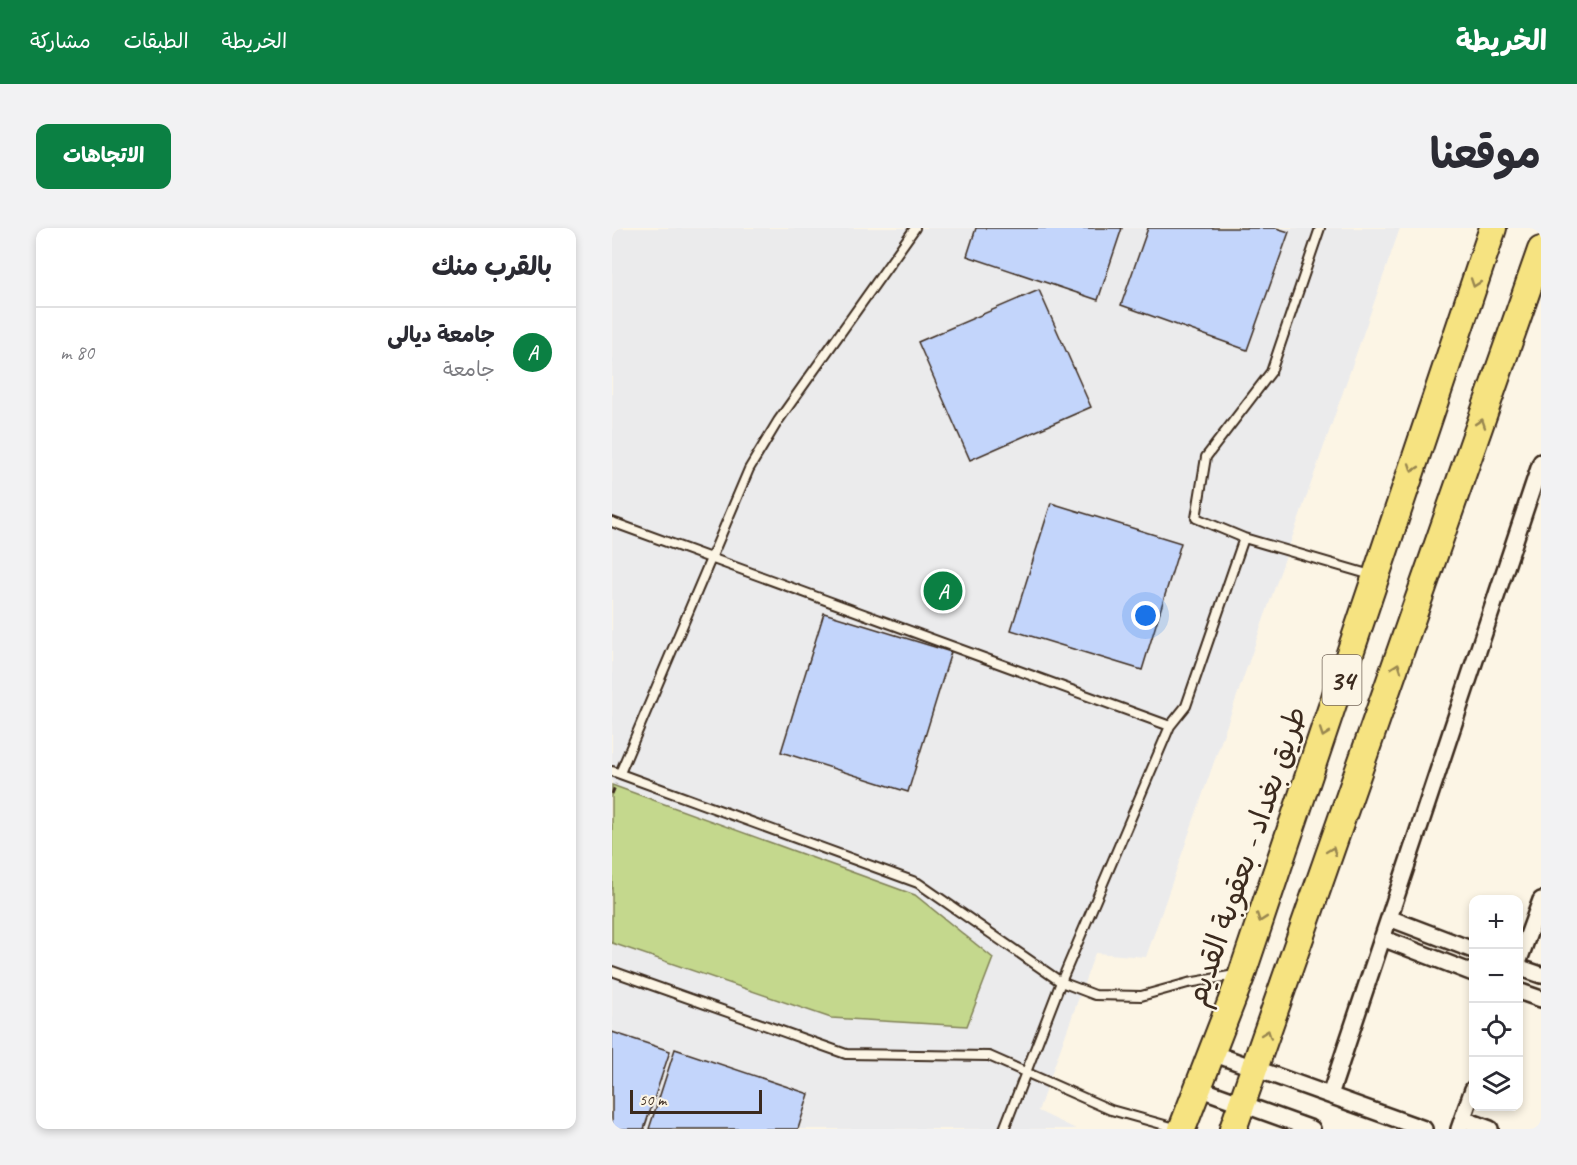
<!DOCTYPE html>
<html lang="ar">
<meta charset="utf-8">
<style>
body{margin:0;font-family:Caveat,"Playpen Sans Arabic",sans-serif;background:#f2f2f3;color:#2b2b33;direction:rtl}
.controls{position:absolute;right:18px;bottom:18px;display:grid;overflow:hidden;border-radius:12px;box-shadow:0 3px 9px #0003}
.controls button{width:54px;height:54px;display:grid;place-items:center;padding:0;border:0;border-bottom:2px solid #e1e1e2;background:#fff;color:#2b2b33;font:30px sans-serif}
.scale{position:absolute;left:18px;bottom:15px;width:132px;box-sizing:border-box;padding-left:6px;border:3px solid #3b2a1e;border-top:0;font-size:16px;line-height:21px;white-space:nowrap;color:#3b2a1e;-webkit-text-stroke:4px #fcf5e5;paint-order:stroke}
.you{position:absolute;left:534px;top:388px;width:21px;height:21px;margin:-15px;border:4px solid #fff;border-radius:50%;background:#1a73e8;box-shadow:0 0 0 9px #1a73e833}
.badge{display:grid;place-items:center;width:39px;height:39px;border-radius:50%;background:#0b8043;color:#fff;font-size:20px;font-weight:700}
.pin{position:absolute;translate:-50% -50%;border:3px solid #fff;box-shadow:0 2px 6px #0006}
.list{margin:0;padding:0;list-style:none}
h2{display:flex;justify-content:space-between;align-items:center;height:78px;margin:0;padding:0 24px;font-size:26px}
h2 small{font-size:20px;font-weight:400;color:#7c7c81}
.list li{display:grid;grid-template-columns:39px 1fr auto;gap:18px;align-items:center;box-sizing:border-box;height:90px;padding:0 24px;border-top:2px solid #e1e1e2}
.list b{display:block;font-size:22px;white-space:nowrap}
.list p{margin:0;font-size:20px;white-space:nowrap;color:#7c7c81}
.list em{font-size:20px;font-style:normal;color:#7c7c81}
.icon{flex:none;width:33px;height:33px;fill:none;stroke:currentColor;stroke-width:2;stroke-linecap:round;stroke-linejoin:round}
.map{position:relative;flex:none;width:929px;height:901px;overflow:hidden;direction:ltr;border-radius:12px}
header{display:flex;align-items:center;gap:36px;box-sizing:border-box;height:84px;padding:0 30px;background:#0b8043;color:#fff}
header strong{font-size:28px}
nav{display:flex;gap:33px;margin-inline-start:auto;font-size:21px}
.intro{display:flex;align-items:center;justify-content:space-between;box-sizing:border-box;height:144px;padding:0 36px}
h1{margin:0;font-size:42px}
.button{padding:15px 27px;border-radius:12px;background:#0b8043;color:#fff;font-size:21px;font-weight:700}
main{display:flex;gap:36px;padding:0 36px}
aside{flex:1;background:#fff;border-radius:12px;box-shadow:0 3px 9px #0003}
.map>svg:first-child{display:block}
.built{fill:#ebebec}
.green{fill:#c4d88d;stroke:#808156;stroke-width:1.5}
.building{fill:#c3d5fb;stroke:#3b2a1e;stroke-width:1.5}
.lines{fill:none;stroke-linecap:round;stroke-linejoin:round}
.service-casing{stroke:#3b2a1e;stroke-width:12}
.minor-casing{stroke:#3b2a1e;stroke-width:20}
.trunk-casing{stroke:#3b2a1e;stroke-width:30}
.path{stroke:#3b2a1e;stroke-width:3;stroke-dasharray:6 4.5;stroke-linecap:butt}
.service{stroke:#fcf5e5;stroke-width:8}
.minor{stroke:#fcf5e5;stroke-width:15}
.trunk{stroke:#f6e381;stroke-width:26}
.oneway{stroke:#988650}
.labels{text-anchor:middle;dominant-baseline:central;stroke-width:4.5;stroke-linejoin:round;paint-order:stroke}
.shield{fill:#fcf5e5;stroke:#75675a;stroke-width:1.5}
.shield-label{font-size:28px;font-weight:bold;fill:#3b2a1e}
.street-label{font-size:30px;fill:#3b2a1e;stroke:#fcf5e5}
</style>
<header>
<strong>الخريطة</strong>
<nav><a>الخريطة</a><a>الطبقات</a><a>مشاركة</a></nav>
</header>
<div class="intro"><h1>موقعنا</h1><a class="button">الاتجاهات</a></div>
<main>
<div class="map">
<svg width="929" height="901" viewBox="0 0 929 901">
<rect width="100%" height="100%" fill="#fcf5e5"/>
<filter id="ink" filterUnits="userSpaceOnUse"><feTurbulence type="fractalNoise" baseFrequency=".0167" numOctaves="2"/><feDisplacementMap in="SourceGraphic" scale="12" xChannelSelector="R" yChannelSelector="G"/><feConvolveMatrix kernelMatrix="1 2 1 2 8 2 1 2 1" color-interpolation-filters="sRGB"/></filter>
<g filter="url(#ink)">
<path class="built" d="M 0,0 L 788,0 L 534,729 L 483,725 L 426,883 L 464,901 L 0,901 Z"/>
<path class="green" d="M 0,557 L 303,667 L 381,730 L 355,798 L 219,790 L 0,715 Z"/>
<path class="building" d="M 364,0 L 510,0 L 486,72 L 355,28 Z
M 536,0 L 664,0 L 677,4 L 635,122 L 509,77 Z
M 427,62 L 479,179 L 358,232 L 306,114 Z
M 439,275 L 569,315 L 530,442 L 399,402 Z
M 212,385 L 339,424 L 296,564 L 169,524 Z
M 0,804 L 58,823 L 32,901 L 0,901 Z
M 63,821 L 197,866 L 186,901 L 37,901 Z"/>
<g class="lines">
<defs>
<path id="service" d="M 708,0 L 659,144 L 594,229 L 584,290 L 632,310 L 759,347
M 0,294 L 558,498
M 0,543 L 306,655 L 449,754 L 483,767 L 529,768 L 576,755 L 623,747
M 8,545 L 137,241 L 166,193 L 303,0
M 0,743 L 234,826 L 377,828 L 499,882 L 567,901
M 392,901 L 449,754 L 558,498 L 574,478 L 632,310"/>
<path id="minor" d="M 777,690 L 861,722
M 770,710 L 861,745
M 906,735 L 929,672
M 906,739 L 929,747
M 906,763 L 929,771
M 600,825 L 812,901
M 586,860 L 700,901
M 718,867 L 929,234
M 851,891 L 878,901
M 847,901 L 861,861"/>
<path id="trunk" d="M 570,901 L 630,746 L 881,0
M 621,901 L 929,22"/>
</defs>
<use href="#service" class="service-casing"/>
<use href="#minor" class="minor-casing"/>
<use href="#trunk" class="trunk-casing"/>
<path class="path" d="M 0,566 L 4,556"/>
<use href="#service" class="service"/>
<use href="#minor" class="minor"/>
<use href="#trunk" class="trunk"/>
</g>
<defs><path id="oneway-chevron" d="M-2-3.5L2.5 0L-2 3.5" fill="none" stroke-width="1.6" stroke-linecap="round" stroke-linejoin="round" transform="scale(1.5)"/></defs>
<g class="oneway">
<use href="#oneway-chevron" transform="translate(863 55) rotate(109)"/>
<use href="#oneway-chevron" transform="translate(869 195) rotate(-71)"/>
<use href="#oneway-chevron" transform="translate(801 240) rotate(109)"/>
<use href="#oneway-chevron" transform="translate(785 439) rotate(-71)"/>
<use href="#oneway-chevron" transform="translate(712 505) rotate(109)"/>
<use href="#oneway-chevron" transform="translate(720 623) rotate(-70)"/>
<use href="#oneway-chevron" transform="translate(649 690) rotate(109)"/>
<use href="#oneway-chevron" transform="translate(655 806) rotate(-70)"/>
</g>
</g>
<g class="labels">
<rect class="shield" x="710.5" y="427" width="39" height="50" rx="4.5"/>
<g class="shield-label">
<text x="730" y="452">34</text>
</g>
<g class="street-label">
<text transform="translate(634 628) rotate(-71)">طريق بغداد - بعقوبة القديم</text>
</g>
</g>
</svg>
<div class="controls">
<button>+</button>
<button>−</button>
<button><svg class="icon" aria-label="locate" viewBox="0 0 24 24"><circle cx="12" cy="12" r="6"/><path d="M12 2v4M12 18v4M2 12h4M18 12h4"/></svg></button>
<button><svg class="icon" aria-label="layers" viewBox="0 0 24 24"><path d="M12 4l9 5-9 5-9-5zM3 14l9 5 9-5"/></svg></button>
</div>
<div class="scale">50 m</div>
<div class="you"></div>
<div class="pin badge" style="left:331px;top:363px">A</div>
</div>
<aside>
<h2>بالقرب منك<small></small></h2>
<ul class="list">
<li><span class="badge">A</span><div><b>جامعة ديالى</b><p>جامعة</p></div><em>80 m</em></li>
</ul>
</aside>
</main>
